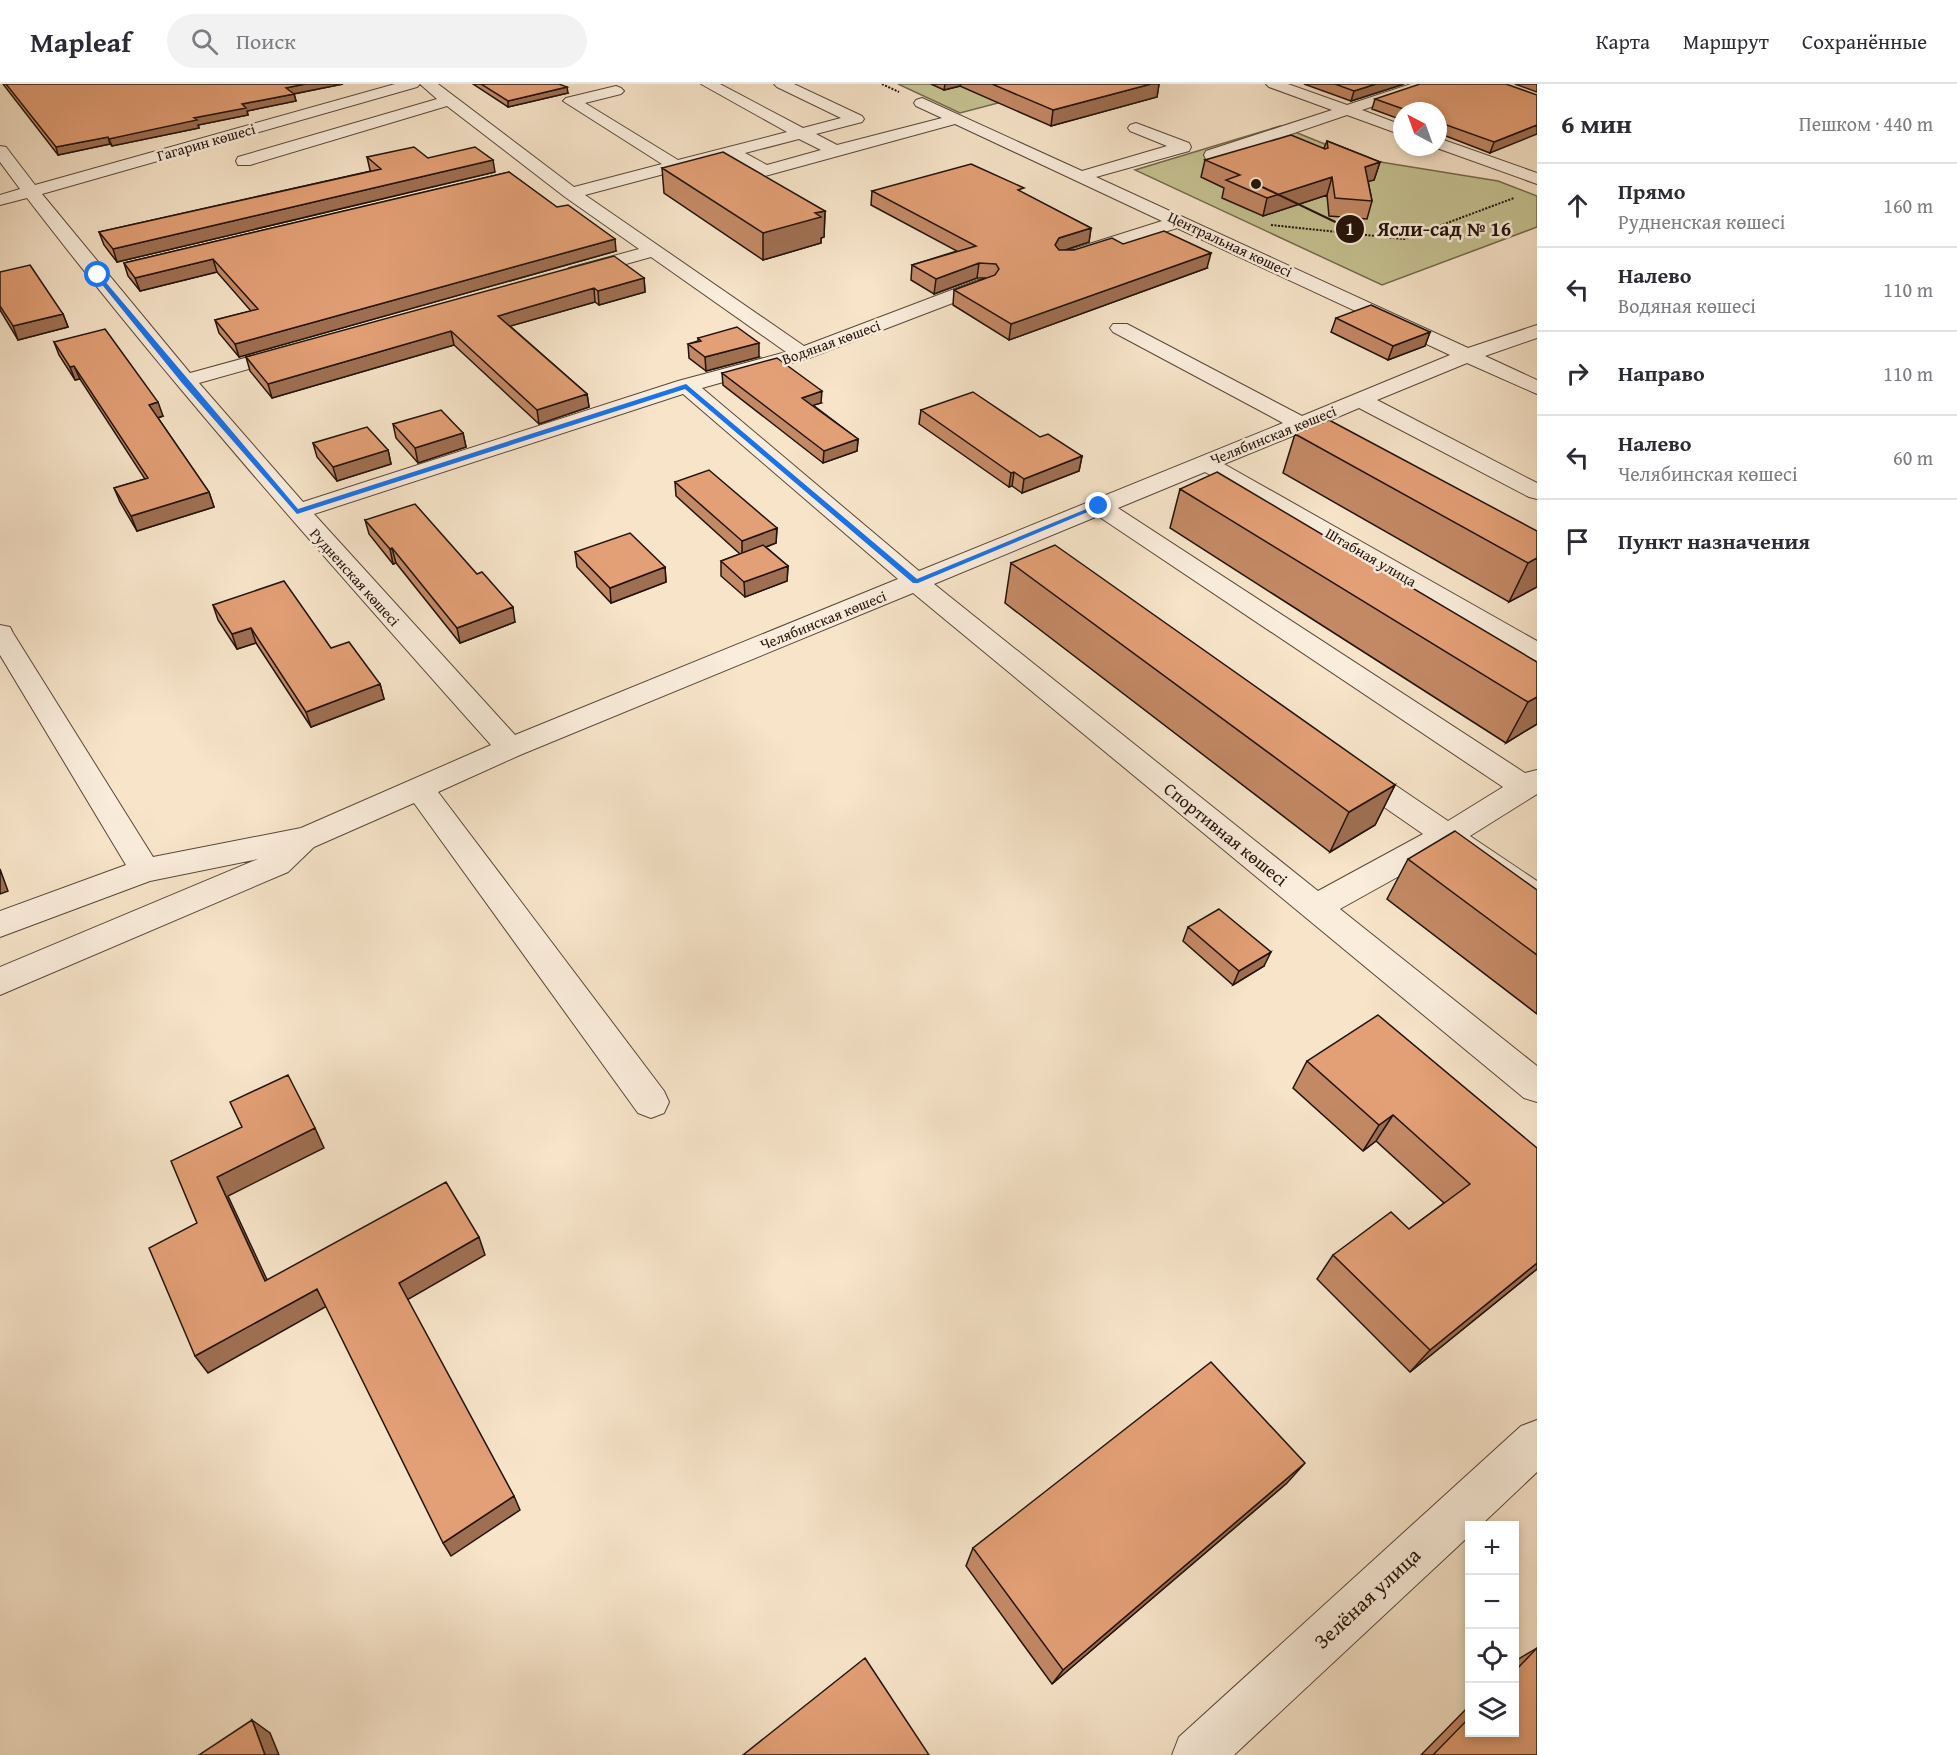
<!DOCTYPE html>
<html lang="ru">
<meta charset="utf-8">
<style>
body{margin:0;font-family:"Gentium Book Plus",serif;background:#f2f2f3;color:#2b2b33}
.controls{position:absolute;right:18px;bottom:18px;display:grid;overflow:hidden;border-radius:0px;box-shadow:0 3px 9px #0003}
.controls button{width:54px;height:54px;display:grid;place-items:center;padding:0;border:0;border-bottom:2px solid #e1e1e2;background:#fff;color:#2b2b33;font:30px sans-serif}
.compass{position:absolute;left:1393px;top:18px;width:54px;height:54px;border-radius:50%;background:#fff;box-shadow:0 3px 9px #0003;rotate:319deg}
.stop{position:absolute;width:18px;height:18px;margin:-14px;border:4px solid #1a73e8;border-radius:50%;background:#fff}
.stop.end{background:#1a73e8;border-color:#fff;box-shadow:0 2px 6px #0008}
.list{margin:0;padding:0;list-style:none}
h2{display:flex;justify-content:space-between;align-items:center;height:78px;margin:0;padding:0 24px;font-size:26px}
h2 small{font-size:20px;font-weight:400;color:#7c7c81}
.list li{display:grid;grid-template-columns:39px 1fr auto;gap:18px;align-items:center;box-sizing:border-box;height:84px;padding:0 24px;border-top:2px solid #e1e1e2}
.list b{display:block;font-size:22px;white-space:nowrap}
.list p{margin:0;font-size:20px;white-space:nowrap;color:#7c7c81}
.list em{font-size:20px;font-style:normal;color:#7c7c81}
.icon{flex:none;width:33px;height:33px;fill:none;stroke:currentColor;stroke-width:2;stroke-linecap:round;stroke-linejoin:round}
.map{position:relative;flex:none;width:1537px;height:1671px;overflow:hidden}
header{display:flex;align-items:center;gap:36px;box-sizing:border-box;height:84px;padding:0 30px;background:#fff;border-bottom:2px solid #e1e1e2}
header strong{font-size:28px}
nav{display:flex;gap:33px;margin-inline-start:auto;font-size:21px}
.search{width:420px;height:54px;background:#f2f2f3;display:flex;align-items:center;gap:15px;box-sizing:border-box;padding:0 21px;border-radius:33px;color:#7c7c81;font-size:22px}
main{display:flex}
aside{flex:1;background:#fff}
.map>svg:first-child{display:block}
.green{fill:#c5c191;stroke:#746a4e;stroke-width:1.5}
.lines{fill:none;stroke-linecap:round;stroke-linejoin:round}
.minor-casing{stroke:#59473a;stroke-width:2}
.path{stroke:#24130a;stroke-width:2;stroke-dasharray:2 1.5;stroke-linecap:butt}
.minor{fill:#faeddc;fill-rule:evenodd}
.wall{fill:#c38965;stroke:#24130a;stroke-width:1.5}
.shaded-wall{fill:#9f6f52;stroke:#24130a;stroke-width:1.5}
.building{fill:#e39f75;stroke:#24130a;stroke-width:1.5}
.route{fill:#1a73e8}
.labels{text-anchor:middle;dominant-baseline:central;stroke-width:5;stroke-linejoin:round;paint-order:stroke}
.far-street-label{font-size:15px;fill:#24130a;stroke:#faeddc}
.street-label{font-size:18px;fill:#24130a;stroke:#faeddc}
.near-street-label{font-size:21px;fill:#24130a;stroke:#faeddc}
.leader{fill:none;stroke:#24130a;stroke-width:2}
.callout-dot{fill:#24130a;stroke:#faeddc;stroke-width:2}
.mark-label{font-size:18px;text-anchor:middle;font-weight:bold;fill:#fff}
.callout-label{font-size:20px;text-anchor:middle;font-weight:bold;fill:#24130a;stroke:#faeddc;stroke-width:5;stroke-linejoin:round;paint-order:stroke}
</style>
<header>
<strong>Mapleaf</strong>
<div class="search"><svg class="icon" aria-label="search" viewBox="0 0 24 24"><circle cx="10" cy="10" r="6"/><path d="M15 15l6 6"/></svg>Поиск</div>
<nav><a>Карта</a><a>Маршрут</a><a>Сохранённые</a></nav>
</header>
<main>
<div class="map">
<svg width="1537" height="1671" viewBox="0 0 1537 1671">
<rect width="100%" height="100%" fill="#f7e4c9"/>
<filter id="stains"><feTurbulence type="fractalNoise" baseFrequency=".00333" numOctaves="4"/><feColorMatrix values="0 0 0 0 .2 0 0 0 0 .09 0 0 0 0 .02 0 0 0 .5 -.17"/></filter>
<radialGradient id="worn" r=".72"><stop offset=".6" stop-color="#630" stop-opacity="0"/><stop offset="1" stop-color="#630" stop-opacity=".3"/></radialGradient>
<path class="green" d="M 898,0 L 1071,0 L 960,29 Z
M 1280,42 L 1362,75 L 1498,97 L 1537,112 L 1537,143 L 1382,201 L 1135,86 Z"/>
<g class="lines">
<defs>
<path id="minor" d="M 395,0 L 420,0 L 417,3 L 42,110 L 190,289 L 292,261 L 299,263 L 302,267 L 299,271 L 199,299 L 303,418 L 678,297 L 786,268 L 651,173 L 576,194 L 569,192 L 566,188 L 569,184 L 639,165 L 565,113 L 447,22 L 250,81 L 238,81 L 236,77 L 238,73 L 437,15 L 420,0 L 438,0 L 574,103 L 662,80 L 563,17 L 566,14 L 616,2 L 621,4 L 624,7 L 621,10 L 585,19 L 678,76 L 787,48 L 701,0 L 720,0 L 803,44 L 841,34 L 777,3 L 774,0 L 794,0 L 862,32 L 864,35 L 862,38 L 816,50 L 837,61 L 942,34 L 916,22 L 914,19 L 916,16 L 922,14 L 1082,87 L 1167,62 L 1130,47 L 1128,44 L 1130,41 L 1136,39 L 1189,59 L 1191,63 L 1189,67 L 1096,93 L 1468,264 L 1537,241 L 1537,254 L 1485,272 L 1537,296 L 1537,310 L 1467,279 L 1377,316 L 1537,399 L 1537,415 L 1529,413 L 1359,324 L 1319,341 L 1323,346 L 1320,351 L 1312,353 L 1300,349 L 1224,380 L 1537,557 L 1537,577 L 1527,574 L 1205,388 L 1118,424 L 1525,689 L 1537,686 L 1537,710 L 1470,752 L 1537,797 L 1537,825 L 1526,822 L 1446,766 L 1340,825 L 1537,982 L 1537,1018 L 1524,1014 L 913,509 L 520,671 L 438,708 L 664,1007 L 669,1018 L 664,1029 L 651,1034 L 638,1029 L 414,719 L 314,763 L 288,788 L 0,911 L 0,883 L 258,775 L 150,797 L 0,853 L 0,827 L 126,781 L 0,571 L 0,541 L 10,543 L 13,549 L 153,773 L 301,744 L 491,661 C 331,481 173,304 27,114 L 0,121 L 0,111 L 20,105 L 0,78 L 0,62 L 6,63 L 35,101 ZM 955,40 L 1162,137 L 1067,167 L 1065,171 L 1067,175 L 1081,175 L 1177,144 L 1450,271 L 1302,332 L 1127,240 L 1113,240 L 1110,244 L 1113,248 L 1283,339 L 919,487 L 702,304 L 809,274 L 992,204 L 995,200 L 992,196 L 978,196 L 804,262 L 585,111 L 728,73 L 765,92 ZM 799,55 L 821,66 L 767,81 L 745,69 ZM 683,310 L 898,495 L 515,651 L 314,430 ZM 1098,432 L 1503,703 L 1448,737 L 1364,680 L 1353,677 L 1342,680 L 1338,687 L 1342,694 L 1423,750 L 1318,807 L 934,500 Z
M 1266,0 L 1288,0 L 1347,21 L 1411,0 L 1434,0 L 1431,3 L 1362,26 L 1402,41 L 1402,51 L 1347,31 L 1218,75 L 1206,75 L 1204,71 L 1206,67 L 1332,26 L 1269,3 Z
M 1438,54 L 1537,89 L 1537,100 L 1434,63 L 1438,63 Z
M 1537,1336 L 1537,1388 L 1480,1442 L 1470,1442 L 1470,1451 L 1234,1671 L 1172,1671 L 1179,1653 L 1521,1342 Z"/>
</defs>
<use href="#minor" class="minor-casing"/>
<path class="path" d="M 882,0 L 899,8
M 1271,141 L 1404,155 L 1514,114"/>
<use href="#minor" class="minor"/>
</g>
<path class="wall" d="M 3,0 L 343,0 L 294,10 L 296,17 L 247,27 L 248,31 L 198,41 L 199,44 L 112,62 L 110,60 L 58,71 Z
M 473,0 L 559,0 L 568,9 L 508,23 Z
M 931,0 L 1159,0 L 1157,13 L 1051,42 L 960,2 L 944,6 Z
M 1304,0 L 1404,0 L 1351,17 Z
M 1515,0 L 1537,0 L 1537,8 Z
M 1537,11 L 1490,69 L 1438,49 L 1438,27 L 1402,27 L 1402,36 L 1372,25 L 1375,15 Z
M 1327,57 L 1380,78 L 1374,96 L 1368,97 L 1372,117 L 1367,135 L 1329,132 L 1327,111 L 1263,132 L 1222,114 L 1224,104 L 1201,93 L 1205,76 L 1324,64 Z
M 367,73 L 428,74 L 495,88 L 117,178 L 104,161 L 99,148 L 371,87 L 370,86 Z
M 662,84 L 825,127 L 824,153 L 821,154 L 821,159 L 763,176 L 664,109 Z
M 509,88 L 616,167 L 239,273 L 219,249 L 215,236 L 251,227 L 217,188 L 140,207 L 128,192 L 124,179 Z
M 872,107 L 1023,109 L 1091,144 L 1089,158 L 1064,166 L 1074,166 L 1123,160 L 1207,184 L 1009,256 L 953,221 L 954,206 L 986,194 L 977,194 L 934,210 L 911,196 L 912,181 L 957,167 L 871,121 Z
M 0,188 L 63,230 L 68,243 L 18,256 L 0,226 Z
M 644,194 L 645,208 L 599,221 L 595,218 L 510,242 L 587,310 L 589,323 L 539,340 L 454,261 L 272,314 L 250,287 L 246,273 Z
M 1336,234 L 1430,248 L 1425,262 L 1388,276 L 1331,248 Z
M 698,254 L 759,273 L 706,287 L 689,274 L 688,260 L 698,257 Z
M 54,258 L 163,332 L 158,334 L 209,408 L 214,423 L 137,447 L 120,418 L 114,404 L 145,395 L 80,295 L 75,296 L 59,271 Z
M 722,289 L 821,319 L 813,321 L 858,355 L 857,367 L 823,379 L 723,301 Z
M 921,326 L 1040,353 L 1082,372 L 1079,387 L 1022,409 L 1012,402 L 1009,403 L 919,340 Z
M 393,340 L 463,349 L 466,363 L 418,379 L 396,354 Z
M 1295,350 L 1537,447 L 1537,503 L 1509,518 L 1283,389 Z
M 313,359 L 388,366 L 391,380 L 337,397 L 317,373 Z
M 675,398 L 777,444 L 776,459 L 766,463 L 788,482 L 787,497 L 745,513 L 721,492 L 721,477 L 740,470 L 676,412 Z
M 1180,405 L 1537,578 L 1537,640 L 1506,659 L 1170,444 Z
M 365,436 L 477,490 L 515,538 L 460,559 L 396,479 L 393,480 L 369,450 Z
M 575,468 L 665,483 L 666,498 L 611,519 L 577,483 Z
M 1011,479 L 1395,701 L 1375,741 L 1330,768 L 1005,519 Z
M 213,521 L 331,564 L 380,600 L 384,615 L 311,643 L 256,559 L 237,565 L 218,536 Z
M 1408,775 L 1537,806 L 1537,930 L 1387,815 Z
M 1188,843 L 1264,882 L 1233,901 L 1183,857 Z
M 1307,977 L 1537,1064 L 1537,1185 L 1410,1288 L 1317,1195 L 1333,1171 L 1409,1145 L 1444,1119 L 1376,1057 L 1363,1067 L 1293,1004 Z
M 1287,1399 L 1052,1600 L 966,1482 L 973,1464 Z
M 1537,1564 L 1537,1671 L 1421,1671 L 1470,1621 L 1470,1648 L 1515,1648 L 1515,1577 Z"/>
<path class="shaded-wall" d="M 305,0 L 343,0 L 288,11 L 286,4 Z
M 945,0 L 961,0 L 960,2 L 944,6 Z
M 1151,0 L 1159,0 L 1157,13 L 1051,42 L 1053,26 Z
M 1376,0 L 1404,0 L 1351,17 L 1354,7 Z
M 567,3 L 568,9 L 508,23 L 508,17 Z
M 294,10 L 296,17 L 247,27 L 248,31 L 198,41 L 199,44 L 112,62 L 109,55 L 194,34 L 242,20 Z
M 1537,41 L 1537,50 L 1490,69 L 1494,58 Z
M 108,53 L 110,60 L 58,71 L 56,63 Z
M 493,76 L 495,88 L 117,178 L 113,165 Z
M 1380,78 L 1374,96 L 1360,100 L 1365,83 Z
M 1332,93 L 1327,111 L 1263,132 L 1267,114 Z
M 825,127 L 824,153 L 821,154 L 821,159 L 763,176 L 763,149 L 815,129 Z
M 1091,144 L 1089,158 L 1056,169 L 1055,161 L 1059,154 Z
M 615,155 L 616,167 L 239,273 L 235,260 Z
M 1211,169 L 1207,184 L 1009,256 L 1011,240 Z
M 213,175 L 217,188 L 140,207 L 135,194 Z
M 979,179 L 977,194 L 934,210 L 936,195 Z
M 644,194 L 645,208 L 599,221 L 598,207 Z
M 594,204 L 595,218 L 500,245 L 498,232 Z
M 63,230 L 68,243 L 18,256 L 13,242 Z
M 451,247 L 454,261 L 272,314 L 268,300 Z
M 1430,248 L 1425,262 L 1388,276 L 1393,262 Z
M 759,259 L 759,273 L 706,287 L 705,273 Z
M 74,282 L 80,295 L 75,296 L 70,283 Z
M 822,307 L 821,319 L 802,325 L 802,314 Z
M 587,310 L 589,323 L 539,340 L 537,326 Z
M 158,318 L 163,332 L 154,335 L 149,321 Z
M 463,349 L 466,363 L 418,379 L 415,364 Z
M 858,355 L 857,367 L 823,379 L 824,367 Z
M 388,366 L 391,380 L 337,397 L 333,383 Z
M 1082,372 L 1079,387 L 1022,409 L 1024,395 Z
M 1014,388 L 1012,402 L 1009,403 L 1011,389 Z
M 209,408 L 214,423 L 137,447 L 131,432 Z
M 777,444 L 776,459 L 742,472 L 742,457 Z
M 392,464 L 396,479 L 393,480 L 390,465 Z
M 1537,474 L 1537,503 L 1509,518 L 1528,479 Z
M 788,482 L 787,497 L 745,513 L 744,498 Z
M 665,483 L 666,498 L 611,519 L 610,504 Z
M 513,523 L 515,538 L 460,559 L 457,544 Z
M 251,544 L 256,559 L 237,565 L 232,550 Z
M 380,600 L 384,615 L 311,643 L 306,628 Z
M 1537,613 L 1537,640 L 1506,659 L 1528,618 Z
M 1395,701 L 1375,741 L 1330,768 L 1349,728 Z
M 0,785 L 8,807 L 0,810 Z
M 1271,868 L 1264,882 L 1233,901 L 1239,887 Z
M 1393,1031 L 1376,1057 L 1363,1067 L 1379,1041 Z
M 315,1044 L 324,1064 L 228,1112 L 276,1215 L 265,1197 L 217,1093 Z
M 479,1153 L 485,1171 L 407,1216 L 399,1199 Z
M 1537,1179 L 1537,1185 L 1410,1288 L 1430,1266 Z
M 317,1205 L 327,1222 L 208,1289 L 195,1272 Z
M 1305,1379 L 1287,1399 L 1052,1600 L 1063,1586 Z
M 514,1412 L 520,1426 L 451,1472 L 443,1459 Z
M 252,1636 L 270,1649 L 279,1671 L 265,1671 Z"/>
<path class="building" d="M 6,0 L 305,0 L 286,4 L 294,10 L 242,20 L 246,24 L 194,34 L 197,36 L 109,55 L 108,53 L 56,63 Z
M 481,0 L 559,0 L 567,3 L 508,17 Z
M 992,0 L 1151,0 L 1053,26 Z
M 1335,0 L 1376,0 L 1354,7 Z
M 1420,0 L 1506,0 L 1537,11 L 1537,41 L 1494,58 L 1438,38 L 1438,27 L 1409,27 L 1375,15 Z
M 1291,51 L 1325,65 L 1328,64 L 1327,57 L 1380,78 L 1365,83 L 1372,117 L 1335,114 L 1332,93 L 1267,114 L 1226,96 L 1240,91 L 1205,76 Z
M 414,63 L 428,74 L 475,63 L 493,76 L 113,165 L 99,148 L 381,85 L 367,73 Z
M 723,68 L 825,127 L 815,129 L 821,133 L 763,149 L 662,84 Z
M 971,80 L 1024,104 L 1018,106 L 1091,144 L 1059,154 L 1055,161 L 1059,166 L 1074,166 L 1112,154 L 1123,160 L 1164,147 L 1211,169 L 1011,240 L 954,206 L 995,191 L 999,185 L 996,180 L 979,179 L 936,195 L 912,181 L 976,162 L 872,107 Z
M 509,88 L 557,123 L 568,121 L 615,155 L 235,260 L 215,236 L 258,225 L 213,175 L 135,194 L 124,179 Z
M 614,172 L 644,194 L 598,207 L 594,204 L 498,232 L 587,310 L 537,326 L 451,247 L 268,300 L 246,273 Z
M 30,181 L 63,230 L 13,242 L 0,222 L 0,188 Z
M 1371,221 L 1430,248 L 1393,262 L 1336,234 Z
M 737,243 L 759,259 L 705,273 L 688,260 L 701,257 L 698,254 Z
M 105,245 L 158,318 L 149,321 L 209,408 L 131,432 L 114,404 L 148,394 L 74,282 L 70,283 L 54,258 Z
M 777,274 L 822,307 L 802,314 L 858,355 L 824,367 L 722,289 Z
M 973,308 L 1040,353 L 1048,350 L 1082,372 L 1024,395 L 1014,388 L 1011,389 L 921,326 Z
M 441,326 L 463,349 L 415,364 L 393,340 Z
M 1329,336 L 1537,447 L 1537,474 L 1528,479 L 1295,350 Z
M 367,343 L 388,366 L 333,383 L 313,359 Z
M 709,386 L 777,444 L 742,457 L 675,398 Z
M 1217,388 L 1537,578 L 1537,613 L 1528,618 L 1180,405 Z
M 415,420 L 477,490 L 482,488 L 513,523 L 457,544 L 392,464 L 390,465 L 365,436 Z
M 630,449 L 665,483 L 610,504 L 575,468 Z
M 763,461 L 788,482 L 744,498 L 721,477 Z
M 1055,461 L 1395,701 L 1349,728 L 1011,479 Z
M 284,497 L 331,564 L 349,558 L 380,600 L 306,628 L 251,544 L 232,550 L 213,521 Z
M 1455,747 L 1537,806 L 1537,871 L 1408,775 Z
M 1219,825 L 1271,868 L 1239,887 L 1188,843 Z
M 1378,931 L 1537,1064 L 1537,1179 L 1430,1266 L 1333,1171 L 1391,1128 L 1409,1145 L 1470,1100 L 1393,1031 L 1379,1041 L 1307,977 Z
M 288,991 L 315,1044 L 217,1093 L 265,1197 L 446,1098 L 479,1153 L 399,1199 L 514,1412 L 443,1459 L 317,1205 L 195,1272 L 149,1164 L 197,1139 L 171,1077 L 242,1043 L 230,1018 Z
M 1211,1278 L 1305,1379 L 1063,1586 L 973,1464 Z
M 1537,1564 L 1537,1671 L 1433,1671 L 1470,1633 L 1470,1648 L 1515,1648 L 1515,1587 Z
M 865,1574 L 929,1671 L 743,1671 Z
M 252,1636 L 265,1671 L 199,1671 Z"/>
<path class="route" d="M 98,189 L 298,425 L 686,300 L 917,495 L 1096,421 L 1102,422 L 918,499 L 913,499 L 685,305 L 297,430 L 182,299 L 95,192 Z"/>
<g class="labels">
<g class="far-street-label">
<text transform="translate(206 58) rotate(-16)">Гагарин көшесі</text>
<text transform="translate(1230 160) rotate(25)">Центральная көшесі</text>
<text transform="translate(831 258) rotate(-20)">Водяная көшесі</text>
<text transform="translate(1273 351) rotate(-22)">Челябинская көшесі</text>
<text transform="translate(1371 473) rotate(30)">Штабная улица</text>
<text transform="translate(355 493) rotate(48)">Рудненская көшесі</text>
<text transform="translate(823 536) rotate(-22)">Челябинская көшесі</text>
</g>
<g class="street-label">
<text transform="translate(1226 750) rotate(39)">Спортивная көшесі</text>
</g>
<g class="near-street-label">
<text transform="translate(1367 1514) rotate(-43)">Зелёная улица</text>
</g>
</g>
<path class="leader" d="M1256 100L1350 145"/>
<g class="callout-dot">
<circle cx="1256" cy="100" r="6"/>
<circle cx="1350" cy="145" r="15"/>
</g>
<g class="mark-label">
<text x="1350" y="151">1</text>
</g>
<g class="callout-label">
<text x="1444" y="152">Ясли-сад № 16</text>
</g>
<rect width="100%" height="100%" filter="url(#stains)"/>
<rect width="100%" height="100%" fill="url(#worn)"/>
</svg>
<div class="controls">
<button>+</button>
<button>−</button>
<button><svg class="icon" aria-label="locate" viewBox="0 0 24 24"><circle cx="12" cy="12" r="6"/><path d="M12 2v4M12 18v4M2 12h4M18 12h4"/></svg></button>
<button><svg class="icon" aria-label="layers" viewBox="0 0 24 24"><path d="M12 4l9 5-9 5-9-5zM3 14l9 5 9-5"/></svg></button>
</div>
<svg class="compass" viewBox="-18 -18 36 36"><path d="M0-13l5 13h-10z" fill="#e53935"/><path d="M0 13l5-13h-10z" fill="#7c7c81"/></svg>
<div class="stop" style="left:98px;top:191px"></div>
<div class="stop end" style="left:1099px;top:422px"></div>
</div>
<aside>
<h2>6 мин<small>Пешком · 440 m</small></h2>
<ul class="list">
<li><svg class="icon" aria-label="ahead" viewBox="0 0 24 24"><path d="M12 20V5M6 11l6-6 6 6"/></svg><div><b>Прямо</b><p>Рудненская көшесі</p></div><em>160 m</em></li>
<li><svg class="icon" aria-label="left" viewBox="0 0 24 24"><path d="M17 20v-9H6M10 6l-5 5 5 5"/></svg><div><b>Налево</b><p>Водяная көшесі</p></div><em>110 m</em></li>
<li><svg class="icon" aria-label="right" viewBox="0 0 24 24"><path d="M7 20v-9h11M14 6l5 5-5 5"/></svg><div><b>Направо</b></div><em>110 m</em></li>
<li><svg class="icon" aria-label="left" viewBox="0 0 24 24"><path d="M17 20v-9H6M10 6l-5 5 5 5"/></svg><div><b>Налево</b><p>Челябинская көшесі</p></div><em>60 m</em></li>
<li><svg class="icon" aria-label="arrive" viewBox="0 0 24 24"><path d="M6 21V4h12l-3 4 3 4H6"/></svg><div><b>Пункт назначения</b></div></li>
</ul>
</aside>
</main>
